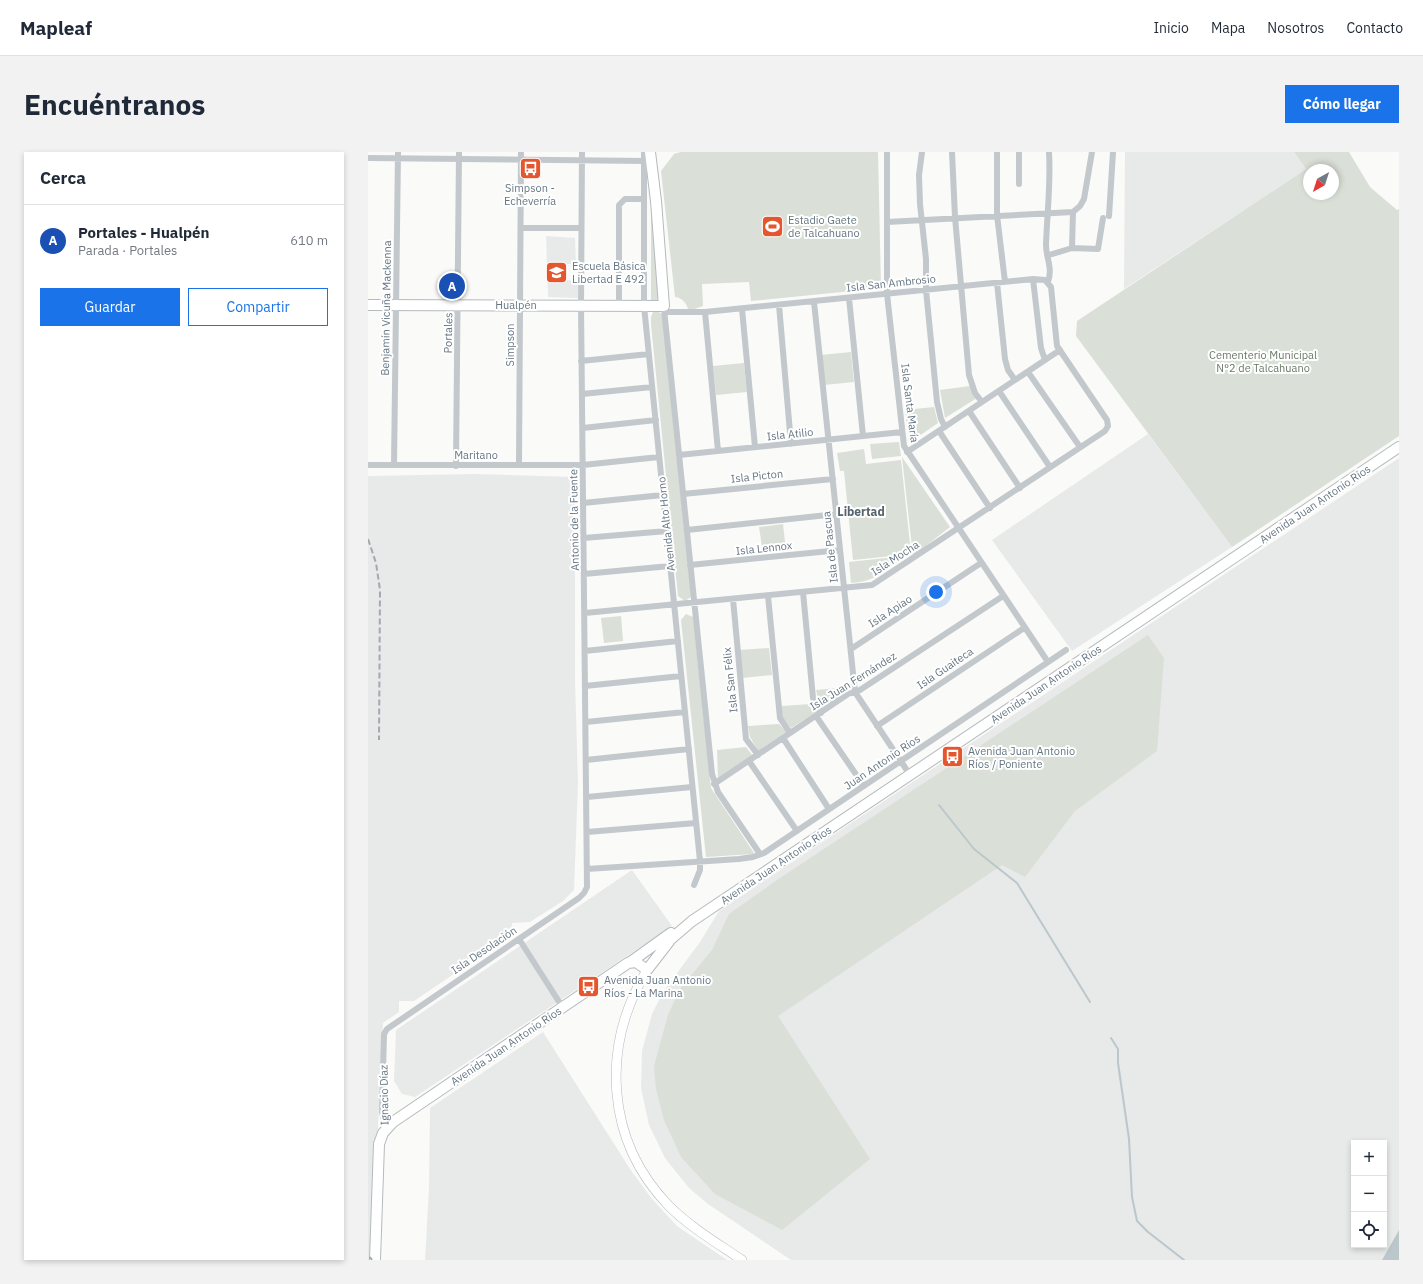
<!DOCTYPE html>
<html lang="es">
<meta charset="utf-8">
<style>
body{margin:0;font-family:"IBM Plex Sans",sans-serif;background:#f2f2f3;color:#1f2937}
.controls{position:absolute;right:12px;bottom:12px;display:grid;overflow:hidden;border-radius:0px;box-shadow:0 2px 6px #0003}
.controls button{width:36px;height:36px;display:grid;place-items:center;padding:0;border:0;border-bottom:1px solid #e0e1e3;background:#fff;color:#1f2937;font:20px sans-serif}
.compass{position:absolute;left:935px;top:12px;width:36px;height:36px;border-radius:50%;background:#fff;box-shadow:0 2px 6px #0003;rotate:219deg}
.you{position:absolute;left:568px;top:440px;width:14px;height:14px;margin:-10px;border:3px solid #fff;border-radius:50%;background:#1a73e8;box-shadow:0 0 0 6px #1a73e833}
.badge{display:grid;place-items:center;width:26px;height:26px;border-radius:50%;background:#1a73e8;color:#fff;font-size:13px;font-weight:700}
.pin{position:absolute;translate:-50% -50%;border:2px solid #fff;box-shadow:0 1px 4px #0006}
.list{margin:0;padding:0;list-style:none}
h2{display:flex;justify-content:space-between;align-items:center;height:52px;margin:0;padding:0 16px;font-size:17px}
h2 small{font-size:13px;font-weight:400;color:#747a83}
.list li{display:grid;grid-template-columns:26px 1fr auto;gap:12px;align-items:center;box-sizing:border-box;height:72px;padding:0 16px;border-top:1px solid #e0e1e3}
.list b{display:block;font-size:15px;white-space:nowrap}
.list p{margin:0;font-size:13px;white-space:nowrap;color:#747a83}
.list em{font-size:13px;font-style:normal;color:#747a83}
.actions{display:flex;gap:8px;padding:12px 16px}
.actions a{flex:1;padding:9px 0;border:1px solid #1a73e8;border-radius:0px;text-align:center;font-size:14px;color:#1a73e8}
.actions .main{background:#1a73e8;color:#fff}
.icon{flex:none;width:22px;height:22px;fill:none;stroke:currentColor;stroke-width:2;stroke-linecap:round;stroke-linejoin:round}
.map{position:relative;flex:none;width:1031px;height:1108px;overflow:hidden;border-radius:0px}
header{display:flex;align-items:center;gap:24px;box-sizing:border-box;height:56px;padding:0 20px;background:#fff;border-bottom:1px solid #e0e1e3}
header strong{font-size:19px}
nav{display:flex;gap:22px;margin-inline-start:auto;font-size:14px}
.intro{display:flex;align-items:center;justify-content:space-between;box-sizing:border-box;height:96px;padding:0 24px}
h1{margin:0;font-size:28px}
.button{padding:10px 18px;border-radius:0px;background:#1a73e8;color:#fff;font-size:14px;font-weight:700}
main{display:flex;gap:24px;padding:0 24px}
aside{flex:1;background:#fff;border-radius:0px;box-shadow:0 2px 6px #0003}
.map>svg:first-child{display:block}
.built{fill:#e8e9e9;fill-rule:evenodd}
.green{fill:#dadfd7;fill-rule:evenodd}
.water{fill:#bbc7cb}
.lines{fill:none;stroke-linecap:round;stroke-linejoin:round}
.stream{stroke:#bbc7cb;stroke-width:2}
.secondary-casing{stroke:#b3babf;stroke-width:10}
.primary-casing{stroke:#b5babe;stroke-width:12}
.minor{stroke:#c3c8cc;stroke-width:6}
.secondary{stroke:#fff;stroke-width:9}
.primary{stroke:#fff;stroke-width:10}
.rail{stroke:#a2aab0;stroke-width:2;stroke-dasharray:6 3;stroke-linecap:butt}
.labels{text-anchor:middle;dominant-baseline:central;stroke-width:4;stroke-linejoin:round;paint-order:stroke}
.poi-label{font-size:11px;fill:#657683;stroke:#fff;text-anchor:start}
.street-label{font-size:11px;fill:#657683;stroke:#fff}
.park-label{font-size:11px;fill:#687a64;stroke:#fff}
.neighbourhood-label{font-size:12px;font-weight:bold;fill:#57646e;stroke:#fff}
</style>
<header>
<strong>Mapleaf</strong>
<nav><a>Inicio</a><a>Mapa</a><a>Nosotros</a><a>Contacto</a></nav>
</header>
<div class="intro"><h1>Encuéntranos</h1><a class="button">Cómo llegar</a></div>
<main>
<aside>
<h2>Cerca<small></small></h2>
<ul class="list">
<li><span class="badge" style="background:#1a4fb4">A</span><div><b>Portales - Hualpén</b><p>Parada · Portales</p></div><em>610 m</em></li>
</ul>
<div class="actions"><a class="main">Guardar</a><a>Compartir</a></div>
</aside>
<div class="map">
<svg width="1031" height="1108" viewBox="0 0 1031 1108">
<rect width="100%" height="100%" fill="#fafaf8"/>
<path class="built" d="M 757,0 L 926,0 L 938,17 L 756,137 Z
M 178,84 L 207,86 L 208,112 L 197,112 L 197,128 L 210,129 L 210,146 L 180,145 Z
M 780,282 L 864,395 L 704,499 L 624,388 Z
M 1031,306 L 1031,1078 L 1014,1108 L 423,1108 L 340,1052 L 321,1036 L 297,1006 L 281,973 L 273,936 L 274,899 L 284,862 L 295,840 L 332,790 L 351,759 ZM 986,991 L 1016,991 L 1016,1093 L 986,1093 Z
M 108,322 L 207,325 L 207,529 L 210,631 L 206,738 L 195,749 L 162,770 L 144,771 L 143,783 L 46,849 L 31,849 L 31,860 L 15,871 L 4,1101 L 2,1108 L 0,1108 L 0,324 Z
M 264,718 L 304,774 L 47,945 L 34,942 L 26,929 L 28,878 Z
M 175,880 L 262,1017 L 284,1047 L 309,1074 L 359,1108 L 57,1108 L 61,1036 L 62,956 Z"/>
<path class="green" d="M 313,0 L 510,0 L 513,136 L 383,149 L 381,130 L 334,132 L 335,154 L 321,159 C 318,151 315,146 307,145 L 293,19 L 306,2 Z
M 926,0 L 981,0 L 1002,35 L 1029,58 L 1031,57 L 1031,284 L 864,395 L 708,184 L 709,169 L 938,17 ZM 941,18 L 965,18 L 965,42 L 941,42 Z
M 283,39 L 292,140 L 289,149 L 283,154 Z
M 289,159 L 294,162 L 323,445 L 317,449 L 310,444 L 283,172 L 283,165 L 285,160 Z
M 483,200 L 486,230 L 456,233 L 453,203 Z
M 376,211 L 379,240 L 348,243 L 345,214 Z
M 602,234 L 609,246 L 577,266 L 572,238 Z
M 566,255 L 570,271 L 541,291 L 537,258 Z
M 531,290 L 533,304 L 504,307 L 502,292 Z
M 496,297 L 498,312 L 533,308 L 543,402 L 485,408 L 476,319 L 472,319 L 469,301 Z
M 534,305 L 582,375 L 545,404 Z
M 415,372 L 418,399 L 395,401 L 391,375 Z
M 536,404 C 517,420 508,429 483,431 L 481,410 Z
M 318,462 L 325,465 L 343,636 L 386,701 L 385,702 L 338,705 L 313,468 Z
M 253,464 L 255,489 L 236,491 L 233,466 Z
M 780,483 L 796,506 L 789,599 L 707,659 L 657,725 L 634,713 L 410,864 L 502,1007 L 414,1078 L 347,1042 L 313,1005 L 296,968 L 288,937 L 286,914 L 300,863 L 312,837 L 344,798 L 361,762 L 412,726 Z
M 401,496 L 404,523 L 374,526 L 371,498 Z
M 481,535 L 481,540 L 455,555 L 450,547 L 448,538 Z
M 443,552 L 450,559 L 423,576 L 415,566 L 413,554 Z
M 411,572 L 418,580 L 390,599 L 382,585 L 380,574 Z
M 378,595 L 385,604 L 350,627 L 349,598 Z"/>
<path class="water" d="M 1031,1078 L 1031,1108 L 1014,1108 Z"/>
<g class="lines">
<path class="stream" d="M 571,653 L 606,697 L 649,731 L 722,850
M 743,886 L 750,897 L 750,911 L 761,987 L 764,1045 L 769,1069 L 780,1080 L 816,1108"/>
<defs>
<path id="secondary" d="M 279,818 C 233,894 237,988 301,1054 C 322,1075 349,1091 374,1108"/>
<path id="primary" d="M 0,153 L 296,154 L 288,49 L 282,0
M 261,811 L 303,781
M 7,1108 L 11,992 L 15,981 L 25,970 L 260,811 L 268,810 L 279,818 L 303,787 L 324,769 L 1031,295"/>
</defs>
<use href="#secondary" class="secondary-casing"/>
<use href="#primary" class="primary-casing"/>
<path class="minor" d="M 276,0 L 276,154 L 332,709 L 332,718 L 326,733
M 519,0 L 519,142 L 536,294 L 680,510
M 554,0 L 551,23 L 552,52 L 558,107 L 558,138 L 569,250 L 573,267 L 577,275
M 584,0 L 587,65 L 601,223 L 607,241 L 614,250
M 629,0 L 629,63 L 637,130
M 0,6 L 278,9
M 651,32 L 651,0
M 741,64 L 745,0
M 519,70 L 705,60 L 712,54 L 716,47 L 724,0
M 153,76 L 213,76
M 704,96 L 705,60
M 681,103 L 704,96 L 730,97 L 735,66
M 665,127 L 673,196 L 677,208
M 680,130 C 685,116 678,106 678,93 C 679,62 683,31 681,0
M 629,131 L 637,207 L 640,218 L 647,228
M 481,146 L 495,284
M 446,150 L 487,540 L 542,623
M 411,153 L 423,292
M 251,154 L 251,53 L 257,47 L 276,47
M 296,157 L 344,622 L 350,640 L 392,702
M 374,157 L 387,295
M 337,160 L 350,299
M 213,209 L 281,202
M 660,220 L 712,295
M 631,239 L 682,315
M 214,242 L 284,235
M 601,259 L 652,336
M 215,276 L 288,268
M 571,279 L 622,356
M 539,300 L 692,198
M 311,303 L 534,280
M 0,313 L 215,313 L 291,305
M 26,313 L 30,0
M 151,313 L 153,0
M 88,314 L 91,0
M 315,342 L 465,327
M 215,351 L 295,343
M 319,378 L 469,362
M 216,386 L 299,379
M 322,413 L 472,398
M 216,422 L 302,414
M 435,440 L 445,546 L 453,561
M 400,444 L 412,566 L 422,581
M 365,447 L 378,587 L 390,603
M 217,461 L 504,433 L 737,279 L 740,274 L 739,268 L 689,194 L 683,135 L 677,128 L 665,127 L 337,160 L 297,160
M 483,497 L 613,411
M 217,499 L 310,489
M 217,534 L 313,524
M 448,564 L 496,634
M 218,570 L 317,560
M 509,574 L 656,476
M 415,586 L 461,657
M 218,608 L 321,597
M 381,609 L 429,679
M 346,632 L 480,542 L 492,538 L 635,444
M 219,645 L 324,635
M 219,680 L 328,671
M 219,717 L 371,707 L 385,705 L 396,701 L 698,498
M 151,787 L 195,856
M 18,977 L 14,960 L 16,882 L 19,877 L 211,746 L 216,741 L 219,735 L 213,154 L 214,0"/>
<use href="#secondary" class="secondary"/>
<use href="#primary" class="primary"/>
<path class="rail" d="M 0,387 L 8,411 L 12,438 L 11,588
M 2,1105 L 4,1108"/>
</g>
<defs>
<symbol id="bus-square" viewBox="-11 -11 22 22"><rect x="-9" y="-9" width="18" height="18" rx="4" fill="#e4572e" stroke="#fff"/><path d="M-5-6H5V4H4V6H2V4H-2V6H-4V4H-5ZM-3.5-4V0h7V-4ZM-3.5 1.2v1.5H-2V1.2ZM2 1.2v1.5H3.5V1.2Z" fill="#fff"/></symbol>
<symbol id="stadium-square" viewBox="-11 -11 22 22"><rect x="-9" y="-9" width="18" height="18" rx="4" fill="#e4572e" stroke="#fff"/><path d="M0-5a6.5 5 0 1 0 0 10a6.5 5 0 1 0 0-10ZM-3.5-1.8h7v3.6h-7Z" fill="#fff"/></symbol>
<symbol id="school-square" viewBox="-11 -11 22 22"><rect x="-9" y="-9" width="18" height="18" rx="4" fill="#e4572e" stroke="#fff"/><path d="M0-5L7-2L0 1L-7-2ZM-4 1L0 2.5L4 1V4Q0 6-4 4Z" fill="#fff"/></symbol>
</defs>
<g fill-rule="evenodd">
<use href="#bus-square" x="150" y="4" width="25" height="25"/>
<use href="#stadium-square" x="392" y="62" width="25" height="25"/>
<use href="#school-square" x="176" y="108" width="25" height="25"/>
<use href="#bus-square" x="572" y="592" width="25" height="25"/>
<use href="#bus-square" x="208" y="822" width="25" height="25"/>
</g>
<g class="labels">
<g class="poi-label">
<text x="162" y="36" text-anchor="middle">Simpson -<tspan x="162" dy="13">Echeverría</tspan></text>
<text x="420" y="68">Estadio Gaete<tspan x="420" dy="13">de Talcahuano</tspan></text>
<text x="204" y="114">Escuela Básica<tspan x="204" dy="13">Libertad E 492</tspan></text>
<text x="600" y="599">Avenida Juan Antonio<tspan x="600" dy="13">Ríos / Poniente</tspan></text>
<text x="236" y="828">Avenida Juan Antonio<tspan x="236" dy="13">Ríos - La Marina</tspan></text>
</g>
<g class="street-label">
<text transform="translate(523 131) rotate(-6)">Isla San Ambrosio</text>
<text x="148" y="153">Hualpén</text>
<text transform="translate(18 156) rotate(-89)">Benjamín Vicuña Mackenna</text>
<text transform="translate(80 181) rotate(-89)">Portales</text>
<text transform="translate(142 193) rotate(-90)">Simpson</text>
<text transform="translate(542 251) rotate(83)">Isla Santa María</text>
<text transform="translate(422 282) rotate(-6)">Isla Atilio</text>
<text x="108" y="303">Maritano</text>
<text transform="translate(389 324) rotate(-6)">Isla Picton</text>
<text transform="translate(947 352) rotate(-34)">Avenida Juan Antonio Ríos</text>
<text transform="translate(206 368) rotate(-91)">Antonio de la Fuente</text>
<text transform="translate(298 372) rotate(-96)">Avenida Alto Horno</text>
<text transform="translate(462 395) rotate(-96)">Isla de Pascua</text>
<text transform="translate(396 396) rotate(-6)">Isla Lennox</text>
<text transform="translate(527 406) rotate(-33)">Isla Mocha</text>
<text transform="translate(522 459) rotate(-33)">Isla Apiao</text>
<text transform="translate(577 516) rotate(-34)">Isla Guaiteca</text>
<text transform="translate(362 528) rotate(-96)">Isla San Félix</text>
<text transform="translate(485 529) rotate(-32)">Isla Juan Fernández</text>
<text transform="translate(678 532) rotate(-34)">Avenida Juan Antonio Ríos</text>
<text transform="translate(514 610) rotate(-34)">Juan Antonio Ríos</text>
<text transform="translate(408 713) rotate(-34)">Avenida Juan Antonio Ríos</text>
<text transform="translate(116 798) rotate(-34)">Isla Desolación</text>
<text transform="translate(138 894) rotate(-34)">Avenida Juan Antonio Ríos</text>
<text transform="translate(16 943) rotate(-91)">Ignacio Díaz</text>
</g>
<g class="park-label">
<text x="895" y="203">Cementerio Municipal<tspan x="895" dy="13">N°2 de Talcahuano</tspan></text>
</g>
<g class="neighbourhood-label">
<text x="493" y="359">Libertad</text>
</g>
</g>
</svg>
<div class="controls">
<button>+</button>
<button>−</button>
<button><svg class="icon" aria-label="locate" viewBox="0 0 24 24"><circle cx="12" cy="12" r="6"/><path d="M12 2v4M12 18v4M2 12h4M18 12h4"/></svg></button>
</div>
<svg class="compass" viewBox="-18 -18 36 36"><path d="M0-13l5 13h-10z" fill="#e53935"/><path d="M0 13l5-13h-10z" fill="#747a83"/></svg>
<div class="you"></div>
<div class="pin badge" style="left:84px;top:134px;background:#1a4fb4">A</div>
</div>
</main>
